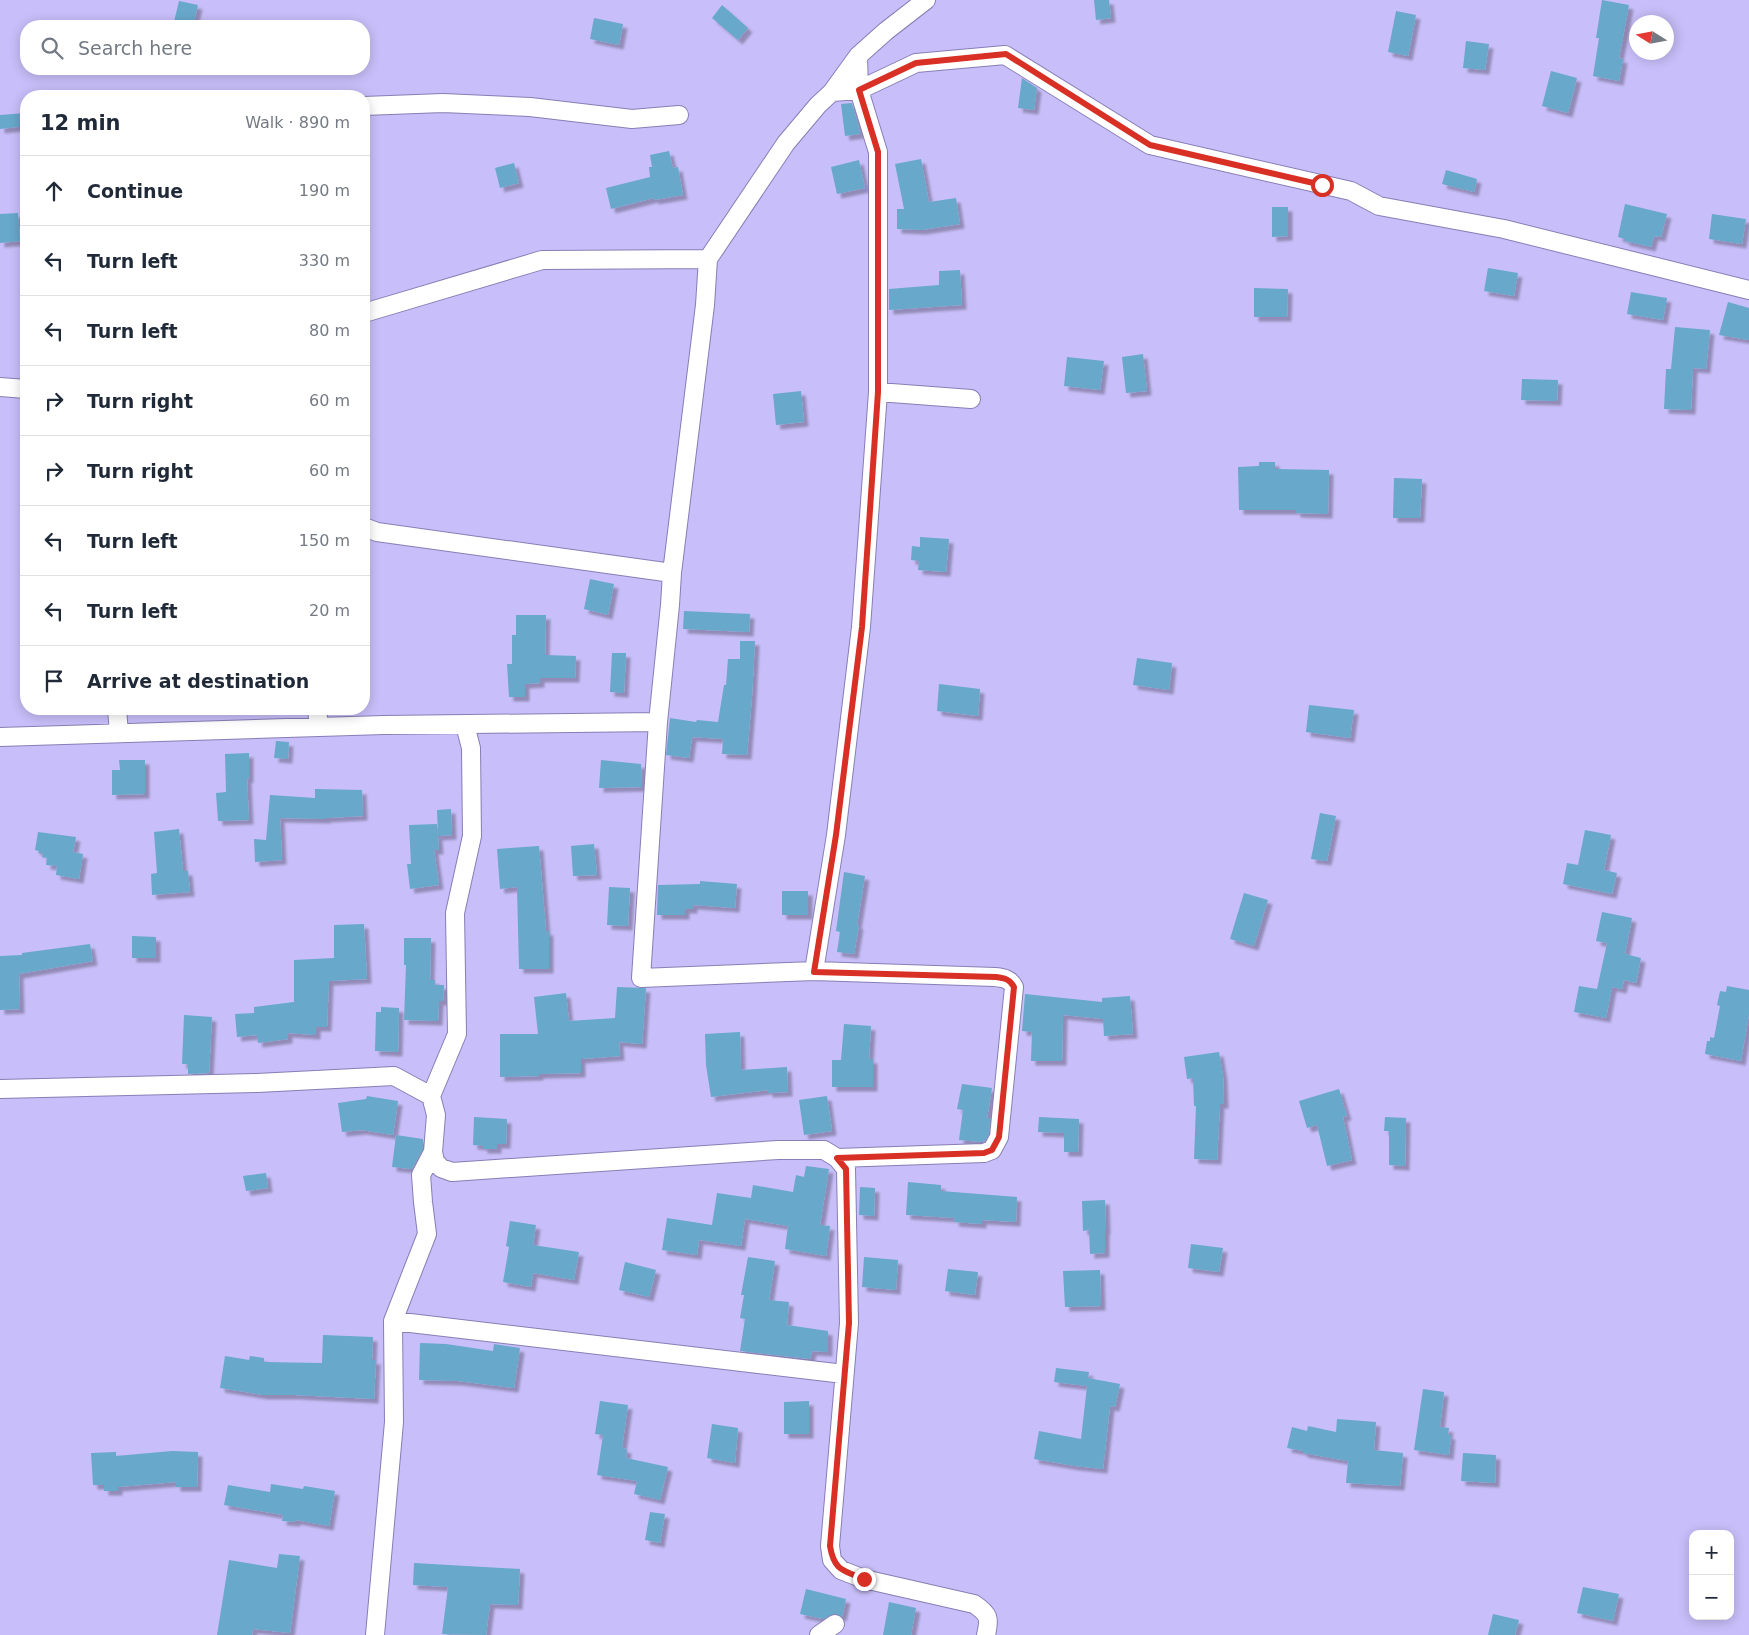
<!DOCTYPE html>
<meta charset="utf-8">
<style>
body{margin:0;font-family:"DejaVu Sans",sans-serif;background:#f6f6f7;color:#1f2937}
.controls{position:absolute;right:15px;bottom:15px;display:grid;overflow:hidden;border-radius:10px;box-shadow:0 2px 12px #0003}
.controls button{width:45px;height:45px;display:grid;place-items:center;padding:0;border:0;border-bottom:1px solid #e0e1e3;background:#fff;color:#1f2937;font:25px sans-serif}
.compass{position:absolute;left:1629px;top:15px;width:45px;height:45px;border-radius:50%;background:#fff;box-shadow:0 2px 12px #0003;rotate:281deg}
.stop{position:absolute;width:15px;height:15px;margin:-11px;border:4px solid #d93025;border-radius:50%;background:#fff}
.stop.end{background:#d93025;border-color:#fff;box-shadow:0 1px 5px #0008}
.list{margin:0;padding:0;list-style:none}
h2{display:flex;justify-content:space-between;align-items:center;height:65px;margin:0;padding:0 20px;font-size:21px}
h2 small{font-size:16px;font-weight:400;color:#747a83}
.list li{display:grid;grid-template-columns:32px 1fr auto;gap:15px;align-items:center;box-sizing:border-box;height:70px;padding:0 20px;border-top:1px solid #e0e1e3}
.list b{display:block;font-size:19px;white-space:nowrap}
.list em{font-size:16px;font-style:normal;color:#747a83}
.icon{flex:none;width:28px;height:28px;fill:none;stroke:currentColor;stroke-width:2;stroke-linecap:round;stroke-linejoin:round}
.map{position:relative;flex:none;width:1749px;height:1635px;overflow:hidden}
.search{position:absolute;background:#fff;box-shadow:0 2px 12px #0003;left:20px;top:20px;width:350px;height:55px;display:flex;align-items:center;gap:12px;box-sizing:border-box;padding:0 18px;border-radius:20px;color:#747a83;font-size:19px}
.panel{position:absolute;background:#fff;box-shadow:0 2px 12px #0003;left:20px;top:90px;width:350px;height:625px;border-radius:20px}
.map>svg:first-child{display:block}
.building{fill:#67a8ca;filter:url(#shadow)}
.lines{fill:none;stroke-linecap:round;stroke-linejoin:round}
.minor-casing{stroke:#887eb5;stroke-width:20}
.minor{stroke:#fff;stroke-width:18}
.route{stroke:#d93025;stroke-width:6}
</style>
<div class="map">
<svg width="1749" height="1635" viewBox="0 0 1749 1635">
<defs>
<filter id="shadow"><feDropShadow dx="4.5" dy="4.5" stdDeviation="1" flood-color="#0004"/></filter>
</defs>
<rect width="100%" height="100%" fill="#c8bef9"/>
<path class="building" d="M 1094,0 L 1109,0 L 1111,18 L 1096,20 Z
M 1602,0 L 1629,5 L 1619,58 L 1623,59 L 1619,81 L 1593,76 L 1599,38 L 1596,38 Z
M 179,1 L 198,5 L 193,26 L 173,26 Z
M 722,5 L 748,28 L 738,40 L 712,18 Z
M 1396,11 L 1416,15 L 1408,56 L 1388,52 Z
M 594,18 L 623,24 L 619,45 L 590,39 Z
M 1466,41 L 1489,44 L 1485,70 L 1463,68 Z
M 1551,71 L 1577,78 L 1568,113 L 1542,106 Z
M 1022,78 L 1037,88 L 1034,110 L 1018,108 Z
M 852,103 L 858,124 L 860,134 L 845,136 L 841,104 Z
M 26,113 L 26,126 L 0,129 L 0,115 Z
M 669,151 L 673,168 L 678,167 L 683,195 L 654,200 L 654,198 L 611,209 L 606,188 L 650,177 L 649,167 L 652,167 L 650,155 Z
M 921,159 L 929,202 L 956,198 L 960,224 L 922,230 L 897,229 L 897,209 L 904,209 L 895,164 Z
M 859,160 L 865,188 L 837,194 L 831,167 Z
M 514,163 L 519,183 L 500,188 L 495,168 Z
M 1446,170 L 1477,179 L 1474,192 L 1442,184 Z
M 1625,204 L 1667,214 L 1661,237 L 1654,236 L 1651,247 L 1625,241 L 1625,239 L 1618,237 Z
M 1272,207 L 1288,207 L 1288,236 L 1272,237 Z
M 18,213 L 20,241 L 0,243 L 0,214 Z
M 1712,214 L 1746,219 L 1742,244 L 1709,239 Z
M 1488,268 L 1518,273 L 1514,296 L 1484,291 Z
M 960,270 L 962,305 L 889,310 L 889,289 L 939,285 L 939,271 Z
M 1254,288 L 1288,289 L 1287,317 L 1254,317 Z
M 1631,292 L 1667,298 L 1663,320 L 1627,314 Z
M 1728,302 L 1749,308 L 1749,340 L 1719,335 Z
M 1675,327 L 1710,330 L 1706,369 L 1693,368 L 1691,410 L 1664,409 L 1666,369 L 1671,369 Z
M 1143,354 L 1147,391 L 1126,393 L 1122,357 Z
M 1067,357 L 1104,361 L 1100,390 L 1064,386 Z
M 1522,379 L 1558,380 L 1557,401 L 1521,400 Z
M 801,391 L 804,422 L 776,425 L 773,394 Z
M 1259,462 L 1275,462 L 1275,469 L 1329,470 L 1328,514 L 1296,513 L 1296,510 L 1239,510 L 1238,467 L 1259,466 Z
M 1394,478 L 1422,479 L 1420,518 L 1393,518 Z
M 920,537 L 949,539 L 946,572 L 918,570 L 919,561 L 911,560 L 912,546 L 920,547 Z
M 590,579 L 614,584 L 608,615 L 584,609 Z
M 684,611 L 750,614 L 749,632 L 683,629 Z
M 516,615 L 546,615 L 545,655 L 576,656 L 575,678 L 540,678 L 540,683 L 525,684 L 525,697 L 509,697 L 507,664 L 512,664 L 512,635 L 516,635 Z
M 740,641 L 755,641 L 752,696 L 747,755 L 722,754 L 723,739 L 692,737 L 689,758 L 666,755 L 670,718 L 696,722 L 697,720 L 718,722 L 724,685 L 726,685 L 728,659 L 740,659 Z
M 612,653 L 626,653 L 624,693 L 610,692 Z
M 1137,658 L 1172,663 L 1169,690 L 1133,685 Z
M 939,684 L 980,689 L 978,716 L 937,711 Z
M 1309,705 L 1354,710 L 1350,738 L 1306,732 Z
M 276,741 L 289,742 L 288,759 L 274,758 Z
M 249,753 L 249,778 L 247,779 L 249,820 L 218,821 L 216,793 L 226,792 L 225,754 Z
M 119,760 L 145,760 L 145,794 L 112,795 L 112,770 L 120,770 Z
M 601,760 L 641,764 L 642,787 L 599,788 Z
M 315,789 L 362,790 L 363,816 L 326,818 L 326,819 L 280,818 L 282,860 L 255,862 L 254,839 L 266,840 L 270,795 L 315,798 Z
M 451,809 L 452,835 L 438,836 L 437,810 Z
M 1320,813 L 1336,816 L 1327,861 L 1311,859 Z
M 437,824 L 439,850 L 434,850 L 439,885 L 410,889 L 407,864 L 411,864 L 409,825 Z
M 179,829 L 183,871 L 188,871 L 190,892 L 152,895 L 151,874 L 157,873 L 154,832 Z
M 1585,830 L 1611,835 L 1604,870 L 1617,873 L 1612,894 L 1563,884 L 1567,863 L 1578,865 Z
M 38,832 L 76,837 L 73,852 L 83,854 L 79,879 L 56,875 L 57,866 L 46,865 L 47,858 L 42,857 L 43,853 L 38,853 L 39,851 L 35,850 Z
M 594,844 L 597,875 L 573,876 L 571,846 Z
M 539,846 L 546,931 L 549,931 L 549,969 L 519,969 L 517,887 L 500,889 L 497,849 Z
M 844,872 L 865,876 L 857,925 L 859,925 L 854,954 L 837,952 L 840,932 L 836,931 Z
M 700,881 L 737,884 L 735,908 L 693,905 L 693,909 L 685,909 L 685,915 L 657,915 L 658,885 L 700,884 Z
M 609,887 L 630,888 L 628,926 L 607,925 Z
M 782,891 L 808,891 L 808,915 L 782,915 Z
M 1244,893 L 1268,900 L 1254,946 L 1230,939 Z
M 1602,912 L 1632,918 L 1625,954 L 1641,958 L 1636,983 L 1624,980 L 1622,989 L 1612,987 L 1606,1018 L 1574,1012 L 1579,986 L 1597,989 L 1607,943 L 1596,941 Z
M 364,924 L 367,979 L 329,981 L 327,1027 L 316,1027 L 316,1035 L 288,1033 L 288,1039 L 258,1043 L 257,1035 L 237,1037 L 235,1014 L 254,1013 L 254,1007 L 294,1002 L 294,960 L 334,958 L 334,925 Z
M 132,936 L 156,937 L 156,958 L 132,958 Z
M 404,938 L 431,938 L 430,980 L 435,980 L 435,985 L 444,985 L 443,1001 L 439,1001 L 438,1021 L 404,1020 L 406,965 L 404,965 Z
M 90,944 L 93,961 L 19,974 L 20,1009 L 0,1010 L 0,956 L 22,955 L 22,953 Z
M 1727,986 L 1749,990 L 1749,1014 L 1741,1061 L 1705,1054 L 1707,1041 L 1710,1041 L 1710,1037 L 1714,1038 L 1720,1006 L 1717,1005 L 1720,991 L 1726,992 Z
M 617,987 L 646,988 L 642,1044 L 619,1042 L 620,1056 L 581,1059 L 581,1073 L 539,1074 L 539,1076 L 500,1077 L 500,1034 L 538,1034 L 534,997 L 566,993 L 569,1021 L 615,1018 Z
M 1025,994 L 1102,1002 L 1102,998 L 1130,996 L 1133,1034 L 1104,1036 L 1103,1019 L 1063,1015 L 1062,1061 L 1031,1061 L 1032,1032 L 1022,1031 Z
M 381,1007 L 399,1008 L 398,1052 L 375,1051 L 376,1012 L 381,1012 Z
M 184,1015 L 212,1017 L 209,1073 L 188,1074 L 188,1064 L 182,1064 Z
M 844,1024 L 871,1026 L 869,1059 L 873,1059 L 873,1087 L 832,1087 L 832,1060 L 841,1060 Z
M 740,1032 L 741,1070 L 787,1067 L 788,1092 L 768,1093 L 768,1090 L 711,1097 L 706,1065 L 705,1034 Z
M 1219,1052 L 1223,1076 L 1224,1104 L 1220,1104 L 1217,1160 L 1194,1159 L 1196,1106 L 1194,1106 L 1193,1078 L 1187,1079 L 1184,1057 Z
M 962,1084 L 992,1088 L 987,1118 L 990,1118 L 989,1134 L 985,1141 L 982,1142 L 959,1140 L 963,1110 L 957,1109 Z
M 1339,1089 L 1347,1116 L 1343,1117 L 1352,1160 L 1327,1166 L 1317,1125 L 1307,1128 L 1299,1101 Z
M 367,1096 L 398,1101 L 393,1135 L 362,1130 L 342,1132 L 338,1103 L 366,1099 Z
M 827,1096 L 832,1131 L 804,1135 L 799,1100 Z
M 474,1117 L 507,1119 L 506,1144 L 497,1144 L 497,1149 L 483,1149 L 483,1146 L 473,1145 Z
M 1039,1117 L 1079,1119 L 1078,1152 L 1064,1152 L 1064,1133 L 1038,1132 Z
M 1385,1117 L 1406,1118 L 1405,1166 L 1389,1165 L 1389,1131 L 1384,1131 Z
M 396,1135 L 423,1139 L 423,1149 L 412,1169 L 392,1167 Z
M 806,1166 L 829,1169 L 820,1225 L 830,1226 L 826,1256 L 785,1249 L 788,1226 L 745,1219 L 741,1246 L 699,1240 L 697,1255 L 662,1250 L 667,1218 L 712,1225 L 717,1193 L 751,1198 L 753,1185 L 793,1192 L 796,1175 L 804,1177 Z
M 266,1173 L 268,1188 L 246,1191 L 243,1176 Z
M 908,1182 L 941,1185 L 941,1191 L 1017,1197 L 1016,1222 L 982,1220 L 982,1224 L 954,1222 L 955,1218 L 906,1215 Z
M 860,1187 L 875,1188 L 874,1216 L 859,1215 Z
M 1105,1200 L 1106,1230 L 1105,1230 L 1105,1253 L 1090,1254 L 1089,1230 L 1083,1231 L 1082,1201 Z
M 510,1221 L 536,1225 L 533,1245 L 579,1252 L 574,1280 L 533,1273 L 531,1287 L 503,1282 L 509,1247 L 506,1246 Z
M 1191,1244 L 1223,1248 L 1219,1272 L 1188,1268 Z
M 748,1257 L 775,1261 L 769,1300 L 789,1302 L 787,1325 L 828,1331 L 828,1352 L 812,1351 L 810,1359 L 740,1351 L 745,1319 L 740,1318 L 744,1295 L 741,1295 Z
M 864,1257 L 898,1260 L 896,1290 L 862,1287 Z
M 625,1262 L 656,1270 L 649,1297 L 619,1290 Z
M 948,1269 L 978,1272 L 975,1295 L 945,1291 Z
M 1100,1270 L 1101,1306 L 1065,1307 L 1063,1271 Z
M 323,1335 L 373,1337 L 372,1360 L 376,1360 L 374,1399 L 295,1395 L 263,1395 L 220,1388 L 225,1356 L 249,1360 L 250,1356 L 264,1358 L 264,1362 L 322,1363 Z
M 420,1343 L 446,1344 L 493,1351 L 494,1344 L 520,1348 L 514,1388 L 458,1381 L 419,1380 Z
M 1056,1368 L 1089,1372 L 1088,1378 L 1120,1384 L 1115,1407 L 1110,1406 L 1103,1469 L 1075,1466 L 1034,1459 L 1039,1431 L 1081,1439 L 1087,1386 L 1054,1382 Z
M 1423,1389 L 1444,1392 L 1440,1427 L 1449,1428 L 1448,1435 L 1451,1435 L 1449,1455 L 1414,1450 Z
M 600,1401 L 628,1405 L 622,1448 L 627,1449 L 626,1458 L 668,1467 L 660,1500 L 634,1494 L 637,1481 L 597,1475 L 603,1435 L 595,1434 Z
M 809,1401 L 809,1434 L 784,1434 L 784,1402 Z
M 1337,1419 L 1376,1422 L 1374,1450 L 1403,1453 L 1400,1486 L 1346,1483 L 1348,1461 L 1303,1453 L 1303,1451 L 1287,1448 L 1292,1427 L 1307,1431 L 1308,1426 L 1336,1432 Z
M 712,1424 L 738,1428 L 735,1463 L 707,1458 Z
M 172,1451 L 198,1452 L 197,1487 L 176,1487 L 176,1482 L 118,1487 L 118,1491 L 104,1491 L 104,1485 L 93,1485 L 91,1453 L 116,1452 L 116,1456 Z
M 1463,1453 L 1496,1455 L 1495,1483 L 1461,1481 Z
M 271,1484 L 303,1489 L 304,1486 L 335,1491 L 329,1526 L 296,1520 L 296,1522 L 282,1521 L 283,1515 L 224,1505 L 228,1485 L 270,1492 Z
M 650,1512 L 665,1514 L 660,1543 L 645,1540 Z
M 279,1554 L 300,1556 L 290,1633 L 253,1629 L 252,1635 L 217,1635 L 229,1560 L 277,1568 Z
M 414,1563 L 520,1569 L 518,1605 L 490,1604 L 486,1635 L 442,1634 L 448,1587 L 413,1585 Z
M 1583,1587 L 1619,1594 L 1613,1621 L 1577,1613 Z
M 806,1589 L 846,1599 L 842,1617 L 834,1614 L 823,1619 L 800,1614 Z
M 889,1602 L 916,1608 L 911,1635 L 883,1635 Z
M 1493,1614 L 1519,1620 L 1515,1635 L 1488,1635 Z"/>
<g class="lines">
<defs>
<path id="minor" d="M 832,92 L 859,90 L 916,63 L 1005,55 L 1150,145 L 1351,191 L 1379,206 L 1504,229 L 1749,290
M 364,106 L 443,103 L 530,107 L 632,119 L 679,115
M 708,259 L 705,305 L 672,573 L 670,605 L 658,722 L 641,978 L 814,971 L 995,977 C 1004,978 1010,979 1014,987 L 999,1137 L 992,1150 L 984,1153 L 837,1158
M 364,313 L 542,260 L 708,259 L 786,143 L 818,105 L 832,92 L 858,56 L 886,31 L 926,0
M 0,387 L 26,389
M 878,392 L 971,399
M 364,527 L 377,532 L 672,573
M 117,709 L 119,733
M 317,709 L 319,727
M 0,737 L 384,725 L 658,722
M 814,971 L 836,835 L 861,627 L 878,392 L 878,152 L 859,90 L 858,56
M 0,1089 L 257,1083 L 394,1076 L 431,1096 L 436,1115 L 433,1152 L 435,1161 L 441,1168 L 452,1172 L 778,1150 L 824,1150 L 837,1158 L 846,1169 L 849,1323 L 830,1546 L 832,1560 L 841,1570 L 864,1579 L 974,1604 C 989,1614 990,1618 986,1635
M 431,1096 L 457,1034 L 455,913 L 472,836 L 471,748 L 465,725
M 393,1321 L 844,1374
M 375,1635 L 394,1422 L 393,1321 L 427,1234 L 423,1202 L 421,1175 L 433,1152
M 819,1635 L 835,1624"/>
</defs>
<use href="#minor" class="minor-casing"/>
<use href="#minor" class="minor"/>
</g>
<g class="lines">
<path class="route" d="M 864,1579 C 842,1570 834,1570 830,1546 L 849,1323 L 846,1169 L 837,1158 L 984,1153 L 992,1150 L 999,1137 L 1014,987 C 1010,979 1004,978 996,977 L 814,972 L 836,835 L 862,627 L 878,392 L 878,152 L 859,90 L 916,63 L 1006,54 L 1150,145 L 1322,185"/>
</g>
</svg>
<div class="controls">
<button>+</button>
<button>−</button>
</div>
<svg class="compass" viewBox="-18 -18 36 36"><path d="M0-13l5 13h-10z" fill="#e53935"/><path d="M0 13l5-13h-10z" fill="#747a83"/></svg>
<div class="stop" style="left:1322px;top:185px"></div>
<div class="stop end" style="left:864px;top:1579px"></div>
<div class="search"><svg class="icon" aria-label="search" viewBox="0 0 24 24"><circle cx="10" cy="10" r="6"/><path d="M15 15l6 6"/></svg>Search here</div>
<section class="panel">
<h2>12 min<small>Walk · 890 m</small></h2>
<ul class="list">
<li><svg class="icon" aria-label="ahead" viewBox="0 0 24 24"><path d="M12 20V5M6 11l6-6 6 6"/></svg><div><b>Continue</b></div><em>190 m</em></li>
<li><svg class="icon" aria-label="left" viewBox="0 0 24 24"><path d="M17 20v-9H6M10 6l-5 5 5 5"/></svg><div><b>Turn left</b></div><em>330 m</em></li>
<li><svg class="icon" aria-label="left" viewBox="0 0 24 24"><path d="M17 20v-9H6M10 6l-5 5 5 5"/></svg><div><b>Turn left</b></div><em>80 m</em></li>
<li><svg class="icon" aria-label="right" viewBox="0 0 24 24"><path d="M7 20v-9h11M14 6l5 5-5 5"/></svg><div><b>Turn right</b></div><em>60 m</em></li>
<li><svg class="icon" aria-label="right" viewBox="0 0 24 24"><path d="M7 20v-9h11M14 6l5 5-5 5"/></svg><div><b>Turn right</b></div><em>60 m</em></li>
<li><svg class="icon" aria-label="left" viewBox="0 0 24 24"><path d="M17 20v-9H6M10 6l-5 5 5 5"/></svg><div><b>Turn left</b></div><em>150 m</em></li>
<li><svg class="icon" aria-label="left" viewBox="0 0 24 24"><path d="M17 20v-9H6M10 6l-5 5 5 5"/></svg><div><b>Turn left</b></div><em>20 m</em></li>
<li><svg class="icon" aria-label="arrive" viewBox="0 0 24 24"><path d="M6 21V4h12l-3 4 3 4H6"/></svg><div><b>Arrive at destination</b></div></li>
</ul>
</section>
</div>
